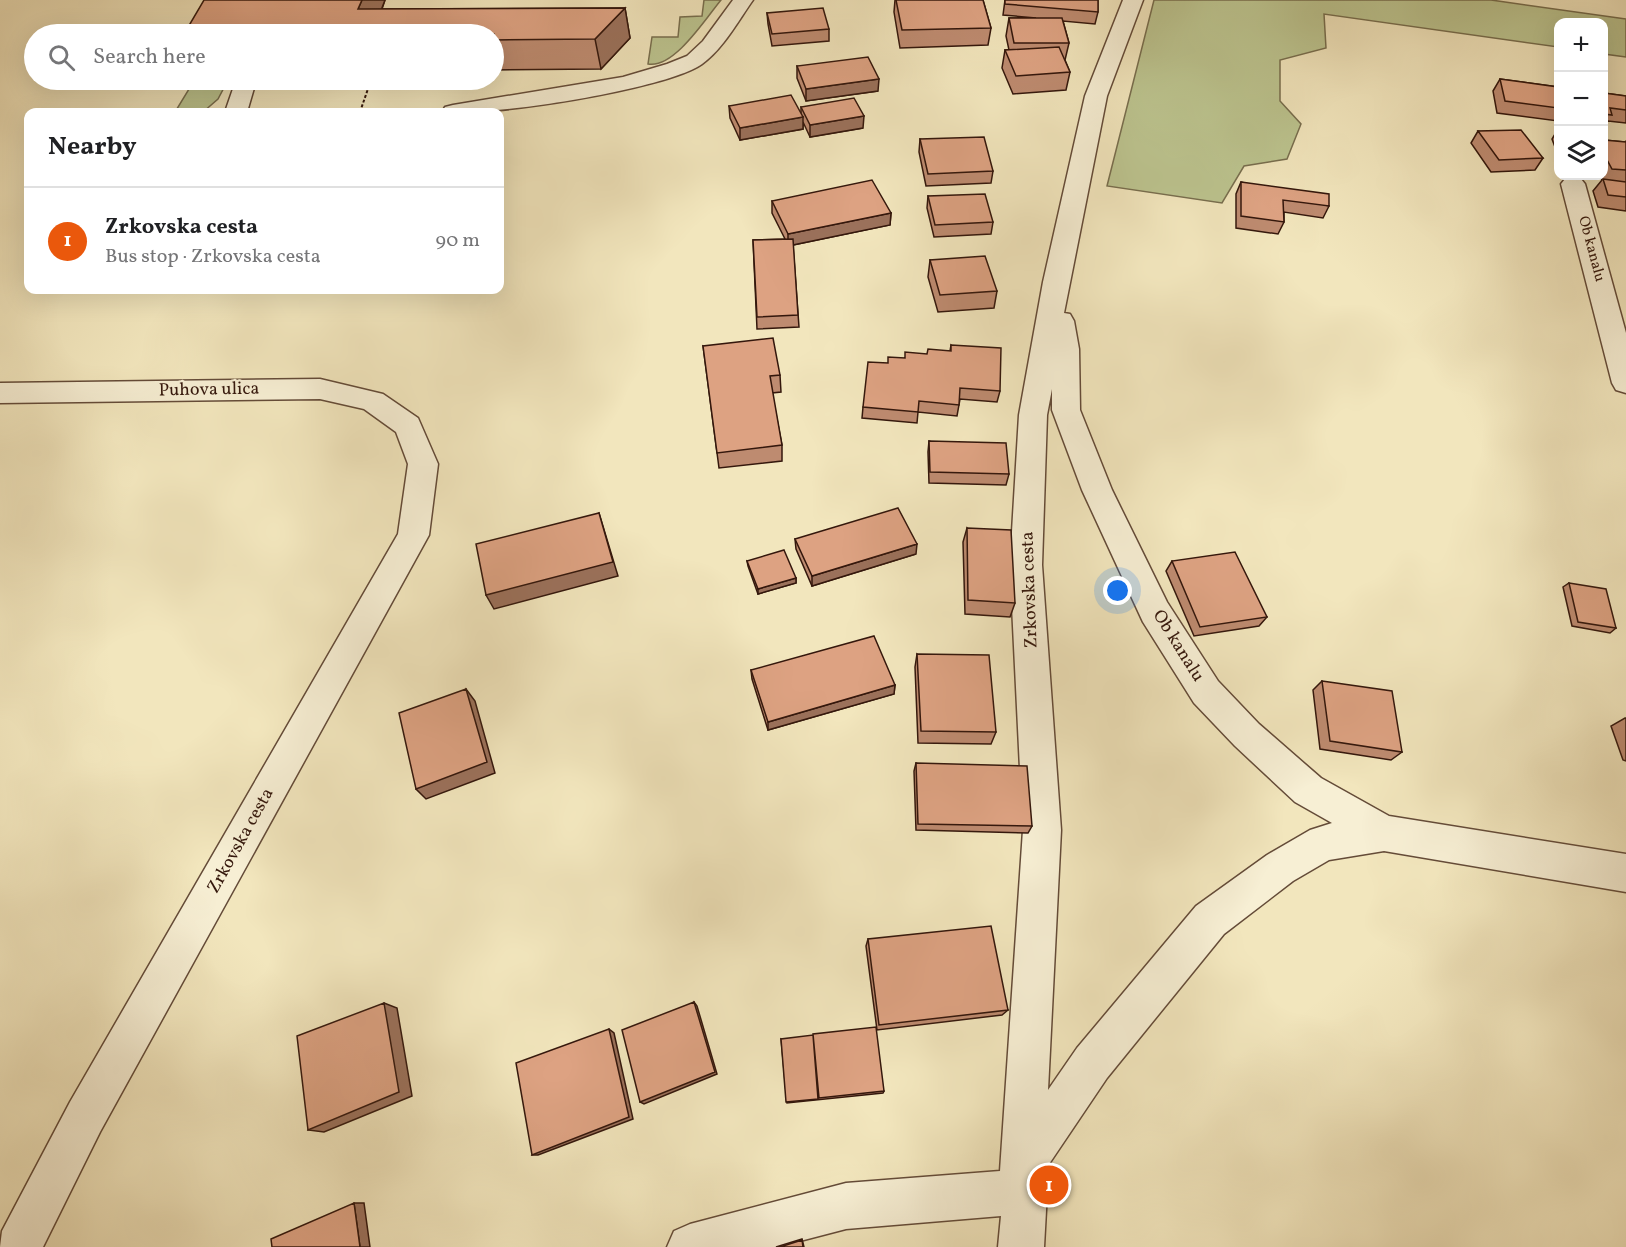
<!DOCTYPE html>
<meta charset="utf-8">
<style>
body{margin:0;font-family:Vollkorn,serif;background:#f2f2f2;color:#202124}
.controls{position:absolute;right:18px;top:18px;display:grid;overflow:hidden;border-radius:12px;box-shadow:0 6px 24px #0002}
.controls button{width:54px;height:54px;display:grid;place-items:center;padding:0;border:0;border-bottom:2px solid #e0e0e0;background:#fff;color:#202124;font:30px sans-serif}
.you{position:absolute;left:1118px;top:591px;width:21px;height:21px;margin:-15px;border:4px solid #fff;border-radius:50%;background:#1a73e8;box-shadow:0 0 0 9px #1a73e833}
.badge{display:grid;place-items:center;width:39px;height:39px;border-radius:50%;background:#ea580c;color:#fff;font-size:20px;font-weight:700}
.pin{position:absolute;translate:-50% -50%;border:3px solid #fff;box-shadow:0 2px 6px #0006}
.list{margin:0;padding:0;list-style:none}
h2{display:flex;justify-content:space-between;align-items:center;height:78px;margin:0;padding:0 24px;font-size:26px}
h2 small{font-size:20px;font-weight:400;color:#757577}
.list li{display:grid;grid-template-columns:39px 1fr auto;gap:18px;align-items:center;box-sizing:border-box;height:108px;padding:0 24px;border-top:2px solid #e0e0e0}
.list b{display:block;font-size:22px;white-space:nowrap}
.list p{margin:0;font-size:20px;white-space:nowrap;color:#757577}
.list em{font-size:20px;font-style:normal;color:#757577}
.icon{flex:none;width:33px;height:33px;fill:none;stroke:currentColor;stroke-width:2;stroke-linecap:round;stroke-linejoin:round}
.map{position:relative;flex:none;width:1626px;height:1247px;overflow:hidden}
.search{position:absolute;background:#fff;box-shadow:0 6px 24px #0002;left:24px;top:24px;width:480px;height:66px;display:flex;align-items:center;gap:15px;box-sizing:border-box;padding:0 21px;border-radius:33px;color:#757577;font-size:22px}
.panel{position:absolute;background:#fff;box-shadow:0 6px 24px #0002;left:24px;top:108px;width:480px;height:186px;border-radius:12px}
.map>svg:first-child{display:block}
.green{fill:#bcc48f;stroke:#786e4e;stroke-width:1.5}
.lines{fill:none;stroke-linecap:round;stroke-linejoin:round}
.minor-casing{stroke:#644b38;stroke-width:3}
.path{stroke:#34170c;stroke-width:2;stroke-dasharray:3 2;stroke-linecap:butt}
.minor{fill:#f7efd4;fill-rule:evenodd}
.wall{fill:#be8b70;stroke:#34170c;stroke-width:1.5}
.shaded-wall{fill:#9b715b;stroke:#34170c;stroke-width:1.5}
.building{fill:#dda282;stroke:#34170c;stroke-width:1.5}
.labels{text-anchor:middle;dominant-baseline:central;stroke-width:4.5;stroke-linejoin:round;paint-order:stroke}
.far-street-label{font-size:15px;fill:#34170c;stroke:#f7efd4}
.street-label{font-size:18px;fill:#34170c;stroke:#f7efd4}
</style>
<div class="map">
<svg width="1626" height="1247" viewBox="0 0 1626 1247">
<rect width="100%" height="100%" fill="#f2e6bd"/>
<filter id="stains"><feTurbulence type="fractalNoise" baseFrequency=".00333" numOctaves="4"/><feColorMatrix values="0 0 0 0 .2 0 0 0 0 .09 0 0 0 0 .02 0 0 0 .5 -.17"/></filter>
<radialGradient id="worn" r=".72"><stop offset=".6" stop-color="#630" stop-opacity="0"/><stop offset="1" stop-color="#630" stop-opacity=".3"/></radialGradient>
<path class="green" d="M 704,0 L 721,0 C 706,18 674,69 648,64 L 652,37 L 678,37 L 680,17 L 702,16 Z
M 1154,0 L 1491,0 L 1626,19 L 1626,57 L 1604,54 L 1604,22 L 1558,22 L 1558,47 L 1324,14 L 1326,48 L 1280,60 L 1280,101 L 1301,124 L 1287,159 L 1244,166 L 1222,203 L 1107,186 Z
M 201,80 L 228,80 L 218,99 L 203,112 L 175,112 L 192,84 Z"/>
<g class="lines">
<defs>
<path id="minor" d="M 733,0 L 753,0 C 738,21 723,49 702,64 C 665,90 487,117 442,112 L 445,107 L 453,105 L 623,77 L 667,64 L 687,56 L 703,41 Z
M 1123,0 L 1143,0 L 1107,96 L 1064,313 L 1070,314 L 1074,321 L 1079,349 L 1080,410 L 1112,490 L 1167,602 L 1218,681 L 1259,724 L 1321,778 L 1389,816 L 1626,854 L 1626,892 L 1384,851 L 1329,860 L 1293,881 L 1224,934 L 1107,1078 L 1045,1170 L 1047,1192 L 1044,1247 L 998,1247 L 1001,1216 L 846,1229 L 777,1247 L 667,1247 L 674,1231 L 690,1224 L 846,1183 L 1000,1171 L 1023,830 L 1010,565 L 1019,415 L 1043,282 L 1085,96 ZM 1052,389 L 1052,410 L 1082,490 L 1143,622 L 1194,703 L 1235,746 L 1295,802 L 1332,823 L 1310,830 L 1267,855 L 1196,906 L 1077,1048 L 1048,1090 L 1061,830 L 1042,565 L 1047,415 Z
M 243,81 L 251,83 L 254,88 L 247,112 L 225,112 L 235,83 Z
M 1573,177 L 1581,179 L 1585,184 L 1626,333 L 1626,393 L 1616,390 L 1612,383 L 1561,184 L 1565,179 Z
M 320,379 L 383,394 L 418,418 L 438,464 L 429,535 L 100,1132 L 43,1247 L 0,1247 L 2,1231 L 70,1102 L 398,534 L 408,464 L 396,432 L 364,409 L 320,399 L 0,403 L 0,383 Z"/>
</defs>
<use href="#minor" class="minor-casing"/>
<path class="path" d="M 360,112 L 371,80"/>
<use href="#minor" class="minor"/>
</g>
<path class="wall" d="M 385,0 L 382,9 L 625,8 L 630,38 L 601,69 L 494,70 L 494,34 L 184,34 Z
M 895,0 L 983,0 L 991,28 L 988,45 L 900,48 L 894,12 Z
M 1005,0 L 1098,0 L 1098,12 L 1095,24 L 1063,21 L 1069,43 L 1065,60 L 1070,72 L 1066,90 L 1013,94 L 1002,68 L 1005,50 L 1009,50 L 1006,36 L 1009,18 L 1036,18 L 1003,15 Z
M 767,13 L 829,29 L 829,41 L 772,46 L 768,24 Z
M 797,66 L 878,91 L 806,101 L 797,78 Z
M 1500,79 L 1558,87 L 1558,121 L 1497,113 L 1493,91 Z
M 1604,93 L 1626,96 L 1626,123 L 1608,121 L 1604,126 Z
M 729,106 L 801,114 L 801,107 L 863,128 L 810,137 L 803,122 L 803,129 L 740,140 L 730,118 Z
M 1558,129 L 1558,155 L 1552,139 Z
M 1478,131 L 1543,158 L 1535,170 L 1491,172 L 1471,143 Z
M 920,139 L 993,171 L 991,183 L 926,186 L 919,152 Z
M 1604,140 L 1625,142 L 1626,141 L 1626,211 L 1598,207 L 1593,191 L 1602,180 L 1600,176 L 1604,176 Z
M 1241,182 L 1329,206 L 1323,218 L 1284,212 L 1284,222 L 1278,234 L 1236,228 L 1236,194 Z
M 928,196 L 993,222 L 991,234 L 934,237 L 927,208 Z
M 772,201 L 891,213 L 890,225 L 793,245 L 799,327 L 757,329 L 753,240 L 785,239 L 772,213 Z
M 930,260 L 997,291 L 994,308 L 938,312 L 928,277 Z
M 951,345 L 1000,391 L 997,402 L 960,399 L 957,416 L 918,412 L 917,423 L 862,418 L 863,407 L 905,358 L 950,351 Z
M 703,346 L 780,375 L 781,392 L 772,393 L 782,445 L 782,461 L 719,468 Z
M 929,441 L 1009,474 L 1006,485 L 929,483 L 928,452 Z
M 967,528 L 1015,603 L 1010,617 L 965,614 L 963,542 Z
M 795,539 L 916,554 L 812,586 L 796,549 Z
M 747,561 L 796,578 L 796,583 L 758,594 L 748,566 Z
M 1172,561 L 1267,617 L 1259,626 L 1194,636 L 1166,571 Z
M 1569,583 L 1616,628 L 1610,633 L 1572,626 L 1563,587 Z
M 917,654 L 996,732 L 991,744 L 918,743 L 915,667 Z
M 751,670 L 895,685 L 894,694 L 768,730 L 752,679 Z
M 1322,681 L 1402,752 L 1391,760 L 1320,749 L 1313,690 Z
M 1625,718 L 1626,718 L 1626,761 L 1623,760 L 1611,726 Z
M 916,763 L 1032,826 L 1028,833 L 916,830 L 914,771 Z
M 868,939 L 1008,1010 L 1002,1015 L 877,1030 L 866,946 Z
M 781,1039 L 884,1091 L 883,1093 L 787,1103 Z
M 802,1239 L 804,1247 L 776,1247 Z"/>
<path class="shaded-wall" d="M 362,0 L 385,0 L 372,34 L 358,9 Z
M 625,8 L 630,38 L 601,69 L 595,39 Z
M 879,79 L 878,91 L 806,101 L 806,89 Z
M 864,116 L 863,128 L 810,137 L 810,125 Z
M 803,117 L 803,129 L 740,140 L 740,128 Z
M 891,213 L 890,225 L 788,246 L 788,234 Z
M 599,513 L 618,576 L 494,609 L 486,595 Z
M 917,544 L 916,554 L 812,586 L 812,576 Z
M 796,578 L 796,583 L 758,594 L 758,589 Z
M 895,685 L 894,694 L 768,730 L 768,722 Z
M 466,689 L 475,701 L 495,773 L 426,799 L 416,789 Z
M 694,1002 L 697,1006 L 717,1074 L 644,1104 L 640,1102 Z
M 384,1003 L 397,1008 L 412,1096 L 324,1132 L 308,1130 Z
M 609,1029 L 614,1033 L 633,1119 L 538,1155 L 532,1155 Z
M 354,1203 L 364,1203 L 370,1247 L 360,1247 Z"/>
<path class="building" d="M 204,0 L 362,0 L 358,9 L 625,8 L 595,39 L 494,40 L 494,34 L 184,34 Z
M 896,0 L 983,0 L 991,28 L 902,30 Z
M 1005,0 L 1098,0 L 1098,12 L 1005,4 Z
M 823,8 L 829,29 L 772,34 L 767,13 Z
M 1009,18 L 1062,18 L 1069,43 L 1014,43 Z
M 1059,47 L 1070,72 L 1016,76 L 1005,50 Z
M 868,57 L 879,79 L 806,89 L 797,66 Z
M 1500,79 L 1558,87 L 1558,108 L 1505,101 Z
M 1604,93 L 1626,96 L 1626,110 L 1610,108 L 1612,115 L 1604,114 Z
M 791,95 L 803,117 L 740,128 L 729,106 Z
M 854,98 L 864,116 L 810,125 L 801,107 Z
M 1521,130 L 1543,158 L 1499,160 L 1478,131 Z
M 984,137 L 993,171 L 928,174 L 920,139 Z
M 1604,140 L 1626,142 L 1626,170 L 1612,169 L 1606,158 L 1604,158 Z
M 1603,179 L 1626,182 L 1626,197 L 1608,195 Z
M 872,180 L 891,213 L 788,234 L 772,201 Z
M 1241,182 L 1329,194 L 1329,206 L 1283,200 L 1284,222 L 1241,216 Z
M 985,194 L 993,222 L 935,225 L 928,196 Z
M 793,239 L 798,315 L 757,317 L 753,240 Z
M 985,256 L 997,291 L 940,295 L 930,260 Z
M 773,338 L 780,375 L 770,376 L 782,445 L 717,453 L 703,346 Z
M 951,345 L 1001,348 L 1000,391 L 960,388 L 959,405 L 919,401 L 918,412 L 863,407 L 868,362 L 888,363 L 888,357 L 905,358 L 905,352 L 927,354 L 928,349 L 951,351 Z
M 929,441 L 1006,443 L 1009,474 L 930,472 Z
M 898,508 L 917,544 L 812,576 L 795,539 Z
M 599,513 L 613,562 L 486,595 L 476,544 Z
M 967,528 L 1011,530 L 1015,603 L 968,600 Z
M 784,550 L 796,578 L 758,589 L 747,561 Z
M 1235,552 L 1267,617 L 1200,627 L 1172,561 Z
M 1569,583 L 1606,589 L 1616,628 L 1578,622 Z
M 874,636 L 895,685 L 768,722 L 751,670 Z
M 917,654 L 989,655 L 996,732 L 921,731 Z
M 1322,681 L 1392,691 L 1402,752 L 1330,741 Z
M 466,689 L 487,762 L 416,789 L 399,713 Z
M 916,763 L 1027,766 L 1032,826 L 918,824 Z
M 991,926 L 1008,1010 L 879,1025 L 868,939 Z
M 694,1002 L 715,1072 L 640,1102 L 622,1030 Z
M 384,1003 L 399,1092 L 308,1130 L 297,1036 Z
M 876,1027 L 884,1091 L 819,1098 L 813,1034 Z
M 609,1029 L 629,1117 L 532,1155 L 516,1063 Z
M 813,1035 L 818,1099 L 786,1102 L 781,1039 Z
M 354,1203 L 360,1247 L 272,1247 L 271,1239 Z
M 802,1240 L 803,1247 L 780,1247 Z"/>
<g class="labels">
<g class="far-street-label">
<text transform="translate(1591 249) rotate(75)">Ob kanalu</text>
</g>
<g class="street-label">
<text transform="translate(209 390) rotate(-1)">Puhova ulica</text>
<text transform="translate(1030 590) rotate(-92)">Zrkovska cesta</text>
<text transform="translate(1178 646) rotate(58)">Ob kanalu</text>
<text transform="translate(241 841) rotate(-61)">Zrkovska cesta</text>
</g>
</g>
<rect width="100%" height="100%" filter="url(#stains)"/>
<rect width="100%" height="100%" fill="url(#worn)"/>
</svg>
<div class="controls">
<button>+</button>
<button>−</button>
<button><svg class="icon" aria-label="layers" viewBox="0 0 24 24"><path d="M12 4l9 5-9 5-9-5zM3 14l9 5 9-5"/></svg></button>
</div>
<div class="you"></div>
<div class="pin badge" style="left:1049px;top:1185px">1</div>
<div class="search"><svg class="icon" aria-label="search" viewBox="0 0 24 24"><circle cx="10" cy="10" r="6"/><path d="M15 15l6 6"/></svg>Search here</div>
<section class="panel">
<h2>Nearby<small></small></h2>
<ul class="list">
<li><span class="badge">1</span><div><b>Zrkovska cesta</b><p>Bus stop · Zrkovska cesta</p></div><em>90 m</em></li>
</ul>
</section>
</div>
